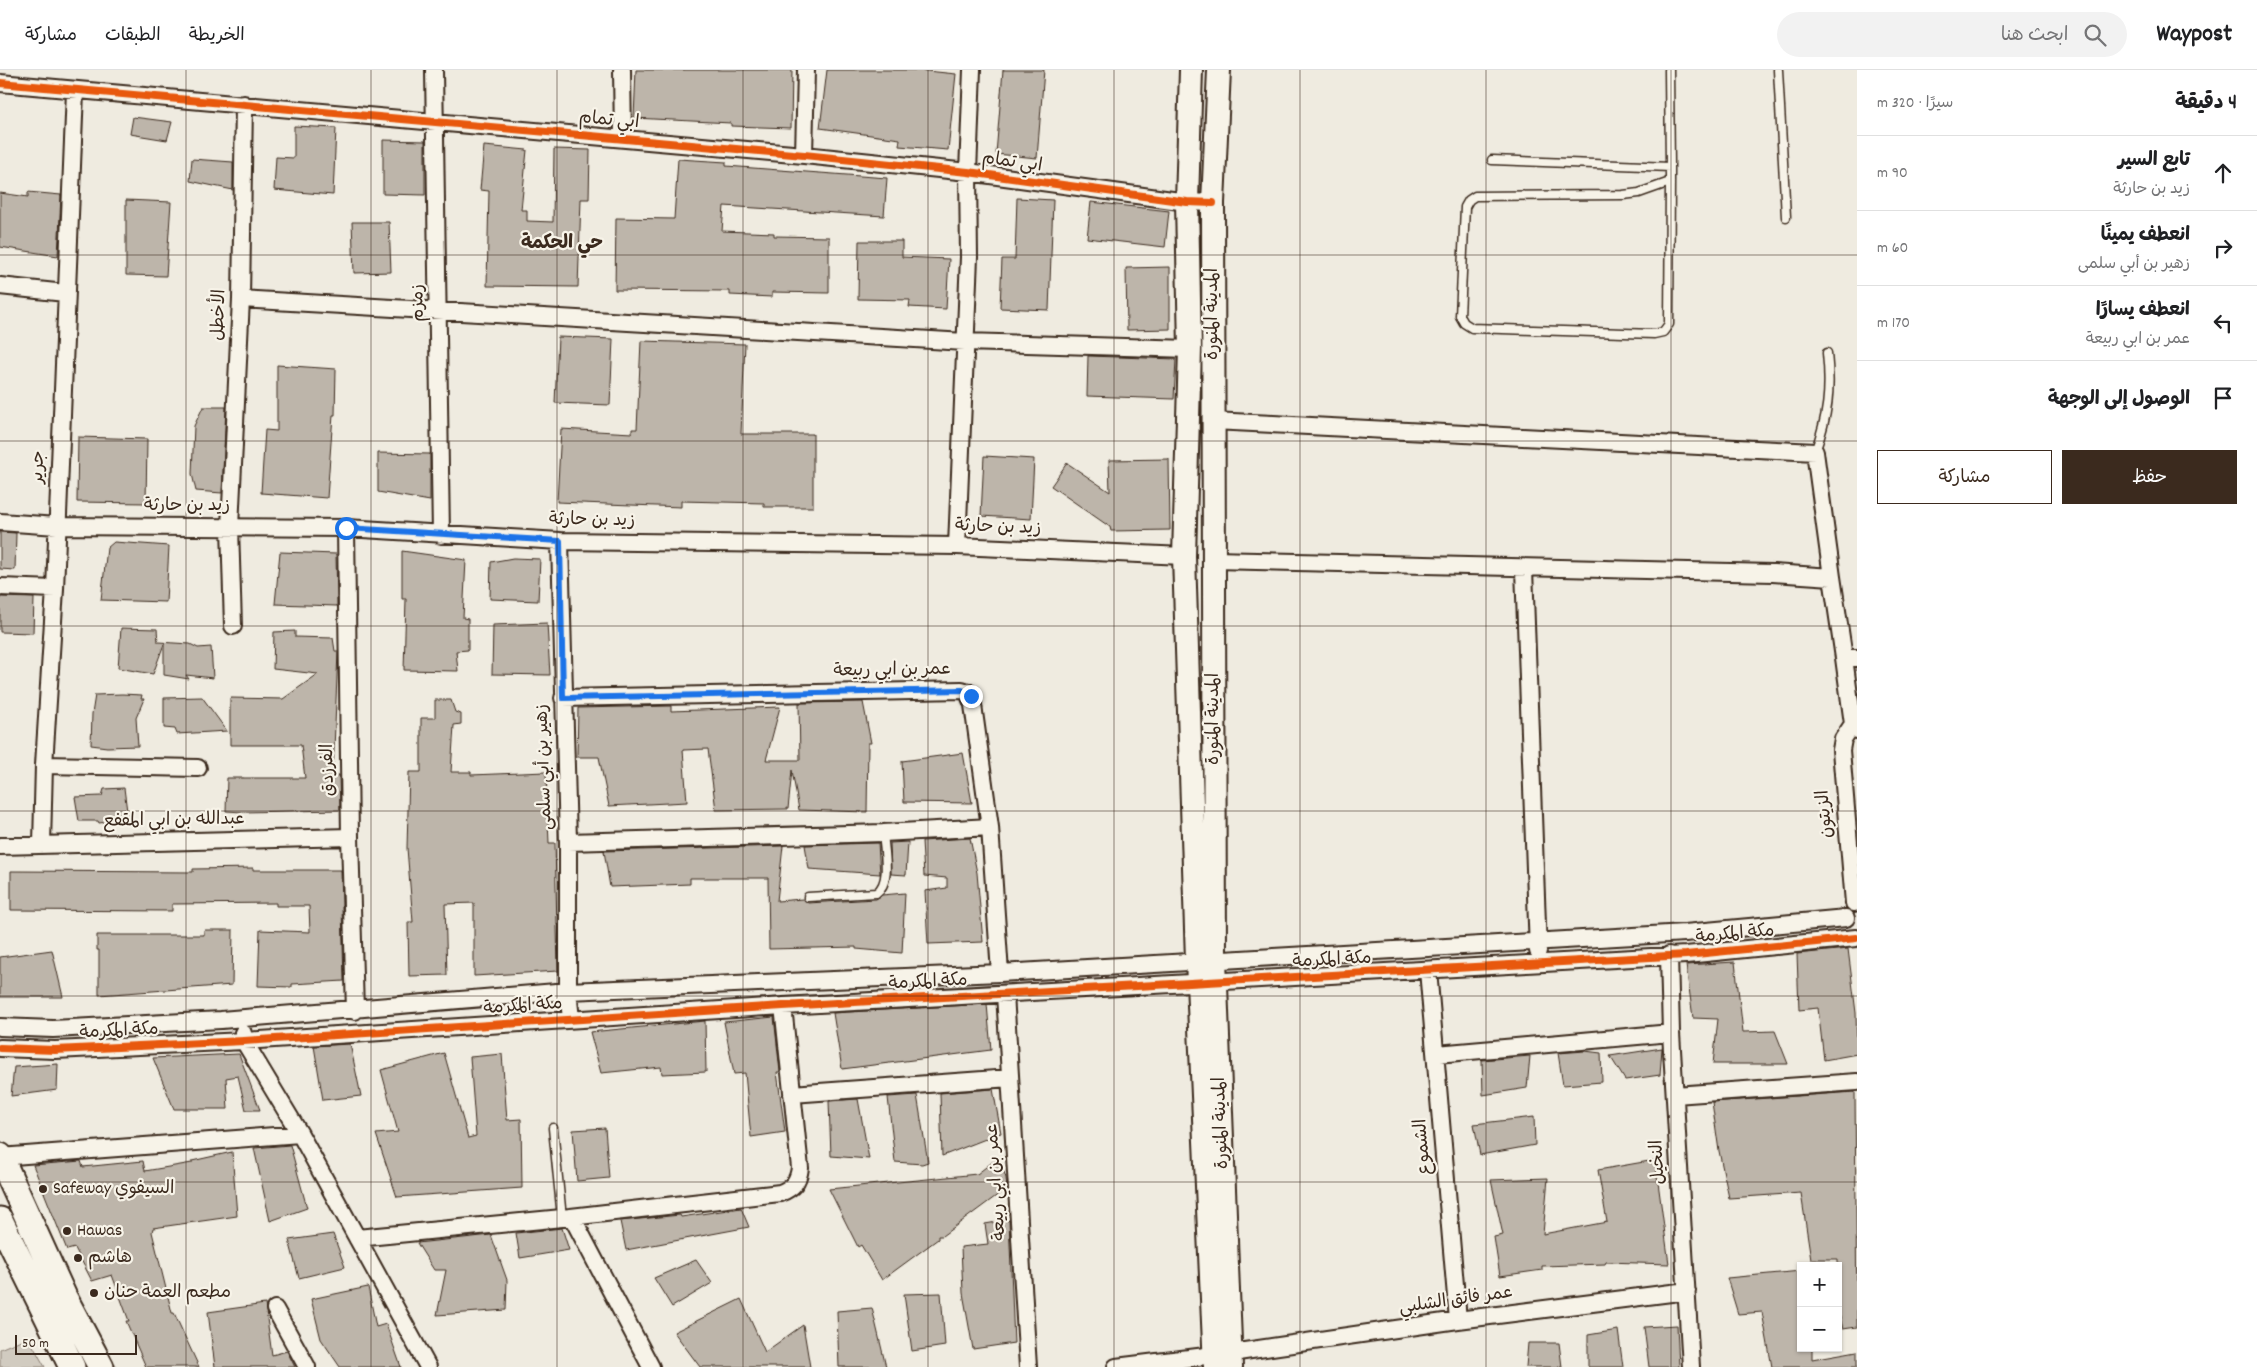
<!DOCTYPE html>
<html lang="ar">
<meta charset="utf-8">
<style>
body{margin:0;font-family:Dekko,"Playpen Sans Arabic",sans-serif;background:#f2f2f2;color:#202124;direction:rtl}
.controls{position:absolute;right:15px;bottom:15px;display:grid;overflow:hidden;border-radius:0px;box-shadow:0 1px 4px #0004}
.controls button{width:45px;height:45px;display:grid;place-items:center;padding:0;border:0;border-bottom:1px solid #e0e0e0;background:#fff;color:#202124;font:25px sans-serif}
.scale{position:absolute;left:15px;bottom:12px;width:122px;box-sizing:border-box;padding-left:5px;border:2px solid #3b2a1e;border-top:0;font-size:14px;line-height:18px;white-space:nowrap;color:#3b2a1e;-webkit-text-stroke:4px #f7f3e8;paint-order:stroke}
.stop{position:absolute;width:15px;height:15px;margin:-11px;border:4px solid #1a73e8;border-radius:50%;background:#fff}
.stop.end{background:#1a73e8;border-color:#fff;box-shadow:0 1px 5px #0008}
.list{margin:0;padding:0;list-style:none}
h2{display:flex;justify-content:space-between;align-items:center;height:65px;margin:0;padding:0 20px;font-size:21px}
h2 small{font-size:16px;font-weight:400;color:#757577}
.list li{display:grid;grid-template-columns:32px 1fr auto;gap:15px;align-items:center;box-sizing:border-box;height:75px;padding:0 20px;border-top:1px solid #e0e0e0}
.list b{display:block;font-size:19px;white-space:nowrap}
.list p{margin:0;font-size:16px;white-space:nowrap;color:#757577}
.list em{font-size:16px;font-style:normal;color:#757577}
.actions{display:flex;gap:10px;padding:15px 20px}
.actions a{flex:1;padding:11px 0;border:1px solid #3b2a1e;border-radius:0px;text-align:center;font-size:18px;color:#3b2a1e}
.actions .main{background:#3b2a1e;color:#fff}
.icon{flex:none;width:28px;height:28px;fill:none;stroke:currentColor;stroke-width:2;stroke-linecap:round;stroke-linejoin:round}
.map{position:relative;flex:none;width:1857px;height:1297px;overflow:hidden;direction:ltr}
header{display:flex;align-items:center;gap:30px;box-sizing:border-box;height:70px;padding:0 25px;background:#fff;border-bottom:1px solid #e0e0e0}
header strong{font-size:24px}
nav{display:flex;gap:28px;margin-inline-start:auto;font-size:18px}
.search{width:350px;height:45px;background:#f2f2f2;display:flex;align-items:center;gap:12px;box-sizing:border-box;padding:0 18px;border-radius:28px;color:#757577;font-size:19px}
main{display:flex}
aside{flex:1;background:#fff}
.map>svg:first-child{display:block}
.green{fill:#d1cbc0;stroke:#867a6f}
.building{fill:#bdb5aa;stroke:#3b2a1e}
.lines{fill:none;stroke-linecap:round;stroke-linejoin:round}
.service-casing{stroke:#3b2a1e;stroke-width:11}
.minor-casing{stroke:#3b2a1e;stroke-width:20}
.secondary-casing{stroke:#3b2a1e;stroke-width:26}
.primary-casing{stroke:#3b2a1e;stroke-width:29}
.service{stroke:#f7f3e8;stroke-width:8}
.minor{stroke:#f7f3e8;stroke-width:16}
.secondary{stroke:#f7f3e8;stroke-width:22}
.primary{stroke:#f7f3e8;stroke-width:25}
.cycleway-casing{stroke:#f7f3e8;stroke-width:11}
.cycleway{stroke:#e8590c;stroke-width:8}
.route{stroke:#1a73e8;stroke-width:6}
.grid{fill:none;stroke:#3b2a1e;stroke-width:1;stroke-opacity:0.55}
.poi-dot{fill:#3b2a1e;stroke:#f7f3e8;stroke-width:2}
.labels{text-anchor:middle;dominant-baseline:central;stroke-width:4.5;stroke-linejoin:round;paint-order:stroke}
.street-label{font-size:18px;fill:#3b2a1e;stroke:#f7f3e8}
.poi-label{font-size:18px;fill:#3b2a1e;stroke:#f7f3e8;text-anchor:start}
.neighbourhood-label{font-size:19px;font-weight:bold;fill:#3b2a1e;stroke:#f7f3e8}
</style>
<header>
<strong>Waypost</strong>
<div class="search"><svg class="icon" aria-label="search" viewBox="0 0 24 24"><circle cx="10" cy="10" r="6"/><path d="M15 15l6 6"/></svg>ابحث هنا</div>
<nav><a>الخريطة</a><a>الطبقات</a><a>مشاركة</a></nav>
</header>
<main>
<aside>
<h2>4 دقيقة<small>سيرًا · 320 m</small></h2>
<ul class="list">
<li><svg class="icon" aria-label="ahead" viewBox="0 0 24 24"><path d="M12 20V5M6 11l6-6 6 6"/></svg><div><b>تابع السير</b><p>زيد بن حارثة</p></div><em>90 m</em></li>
<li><svg class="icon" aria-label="right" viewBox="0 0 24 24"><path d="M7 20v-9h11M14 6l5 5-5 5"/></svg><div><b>انعطف يمينًا</b><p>زهير بن أبي سلمى</p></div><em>60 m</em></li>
<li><svg class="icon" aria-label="left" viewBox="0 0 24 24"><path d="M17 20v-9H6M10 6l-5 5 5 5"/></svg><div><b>انعطف يسارًا</b><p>عمر بن ابي ربيعة</p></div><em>170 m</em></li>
<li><svg class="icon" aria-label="arrive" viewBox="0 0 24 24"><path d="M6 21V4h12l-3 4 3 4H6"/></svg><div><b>الوصول إلى الوجهة</b></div></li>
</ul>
<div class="actions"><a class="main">حفظ</a><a>مشاركة</a></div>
</aside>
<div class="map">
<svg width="1857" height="1297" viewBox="0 0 1857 1297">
<rect width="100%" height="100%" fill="#efebe0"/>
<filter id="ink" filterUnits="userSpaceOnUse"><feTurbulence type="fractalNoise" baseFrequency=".02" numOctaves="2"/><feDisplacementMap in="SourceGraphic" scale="10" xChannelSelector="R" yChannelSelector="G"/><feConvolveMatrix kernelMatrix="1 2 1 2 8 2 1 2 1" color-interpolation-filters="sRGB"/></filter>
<g filter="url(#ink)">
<path class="green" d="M 28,1267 L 45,1297 L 0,1297 L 0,1279 Z"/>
<path class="building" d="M 636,0 L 792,0 L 791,58 L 731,56 L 731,53 L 634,48 Z
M 827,0 L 917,0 L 956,4 L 948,80 L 899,76 L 900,69 L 820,58 Z
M 1003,0 L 1044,0 L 1037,88 L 996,84 Z
M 133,47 L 172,52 L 167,70 L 130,64 Z
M 294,56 L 336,58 L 333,125 L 274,120 L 276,87 L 294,88 Z
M 383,70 L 425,71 L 425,125 L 383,124 Z
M 484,76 L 527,80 L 521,140 L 527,140 L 527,151 L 553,152 L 554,79 L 590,80 L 589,129 L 581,129 L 578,217 L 487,216 L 489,121 L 480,120 Z
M 192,89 L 233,92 L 233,120 L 190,111 Z
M 678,89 L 726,92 L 726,96 L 887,108 L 884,146 L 724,136 L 722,161 L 774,163 L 774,166 L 829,167 L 829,223 L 772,222 L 772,227 L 730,225 L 730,221 L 615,220 L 616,148 L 674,149 Z
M 28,122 L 61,125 L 58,186 L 0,177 L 0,123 L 28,127 Z
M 1017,128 L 1053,130 L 1049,240 L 1000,238 L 1002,189 L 1015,189 Z
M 126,130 L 171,132 L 166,206 L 126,205 Z
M 1091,132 L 1169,141 L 1165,177 L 1087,168 Z
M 352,152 L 389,152 L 391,202 L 354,203 Z
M 859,171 L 902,171 L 902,187 L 949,189 L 946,239 L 909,237 L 910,230 L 858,229 Z
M 1170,197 L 1170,259 L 1127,260 L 1126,198 Z
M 558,267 L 613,269 L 610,335 L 555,333 Z
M 641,271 L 745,274 L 741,364 L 813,364 L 813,437 L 764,437 L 764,433 L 681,431 L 681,437 L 557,432 L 561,359 L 632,363 L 632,359 L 637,359 Z
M 1088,286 L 1176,289 L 1174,329 L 1087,326 Z
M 277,295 L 336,299 L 335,345 L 333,345 L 327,428 L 261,423 L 265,360 L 277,361 Z
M 203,337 L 226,337 L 222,423 L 196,421 L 192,404 L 194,356 Z
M 78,367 L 147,369 L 146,433 L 77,432 Z
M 378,383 L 430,384 L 430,431 L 378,422 Z
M 984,386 L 1034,389 L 1031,449 L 981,446 Z
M 1169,389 L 1170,460 L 1111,461 L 1110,457 L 1051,416 L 1067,393 L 1110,422 L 1109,390 Z
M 0,462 L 16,463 L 15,500 L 0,499 Z
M 114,472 L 169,476 L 166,532 L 101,530 L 107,478 Z
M 402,481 L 466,490 L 463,548 L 468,549 L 468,580 L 456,581 L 458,601 L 404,600 L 406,529 L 402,529 Z
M 280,482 L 336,484 L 337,536 L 275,534 Z
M 513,488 L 540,489 L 538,531 L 490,529 L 491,492 Z
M 0,527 L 34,528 L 33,563 L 0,562 Z
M 547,553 L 550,605 L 492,604 L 493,555 Z
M 121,558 L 157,559 L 158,572 L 190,574 L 198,578 L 211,577 L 213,608 L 186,605 L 189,609 L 164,605 L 164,574 L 153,604 L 118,598 Z
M 295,561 L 295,567 L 333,568 L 335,581 L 338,581 L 333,705 L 339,705 L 340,740 L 243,742 L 226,741 L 227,708 L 305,708 L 301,675 L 230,675 L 230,628 L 283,629 L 318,604 L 273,599 L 274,562 Z
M 122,624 L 142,625 L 141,629 L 144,629 L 136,648 L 138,676 L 107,677 L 91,675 L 92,644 L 95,625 Z
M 202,627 L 227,661 L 177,664 L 175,659 L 164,658 L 164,628 Z
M 435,630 L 451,630 L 455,642 L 461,644 L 461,654 L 454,655 L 451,702 L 471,702 L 471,705 L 546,702 L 549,773 L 555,773 L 558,901 L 474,906 L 474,833 L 445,834 L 447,905 L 409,906 L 408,852 L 413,852 L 407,778 L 409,702 L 421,702 L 421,648 L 435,648 Z
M 863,632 L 871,673 L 868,673 L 867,742 L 799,740 L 792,700 L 788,739 L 716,740 L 708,679 L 683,680 L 687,732 L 609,736 L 599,687 L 577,687 L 578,638 L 671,636 L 671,641 L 780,637 L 766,690 L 800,690 L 799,633 Z
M 963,683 L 972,733 L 904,732 L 902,691 Z
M 124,718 L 128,749 L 99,753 L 98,751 L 79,751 L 75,727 L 102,726 L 104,719 Z
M 970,768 L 977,803 L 983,872 L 928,874 L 925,821 L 947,818 L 947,808 L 924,806 L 922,771 Z
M 908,772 L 906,805 L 891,804 L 890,773 Z
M 878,773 L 880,804 L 809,799 L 805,775 Z
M 783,776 L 777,831 L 803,829 L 808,833 L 876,829 L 882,825 L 905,823 L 902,883 L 856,879 L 856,877 L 769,879 L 768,808 L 690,808 L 690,814 L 610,817 L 604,781 Z
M 253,798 L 253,800 L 341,800 L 344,911 L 292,914 L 292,917 L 258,916 L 260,860 L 310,862 L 309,836 L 276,836 L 276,833 L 172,834 L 172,841 L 11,840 L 11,801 L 193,802 L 193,799 Z
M 204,860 L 233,860 L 232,915 L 99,925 L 99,880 L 97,880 L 97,865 L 204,865 Z
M 1848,879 L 1856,943 L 1857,984 L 1824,990 L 1818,938 L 1799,940 L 1797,884 Z
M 52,880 L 63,927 L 0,927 L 0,887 Z
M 1735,892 L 1743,962 L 1775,961 L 1788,994 L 1713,994 L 1718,949 L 1693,948 L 1686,895 Z
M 987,934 L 991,980 L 842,999 L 833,943 Z
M 774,947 L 780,1002 L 777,1002 L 785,1062 L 751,1067 L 745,1003 L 734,1004 L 724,952 Z
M 705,951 L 706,1002 L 662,1004 L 661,997 L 601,1003 L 590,962 Z
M 350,974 L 361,1026 L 323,1030 L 314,976 Z
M 1662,978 L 1660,1005 L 1625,1010 L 1610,986 Z
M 1585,981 L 1601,983 L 1602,1012 L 1563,1015 L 1558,983 Z
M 444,983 L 468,1068 L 476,1066 L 470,987 L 502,984 L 507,1050 L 521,1049 L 522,1118 L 397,1127 L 376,1064 L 398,1062 L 381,1000 Z
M 239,984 L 260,1040 L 246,1040 L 238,1006 L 226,1008 L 228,1039 L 174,1039 L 153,988 Z
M 1530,986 L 1527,1018 L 1483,1025 L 1482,990 Z
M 58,994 L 57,1020 L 11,1026 L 14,997 Z
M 993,1019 L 1001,1063 L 942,1086 L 940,1023 Z
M 1855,1022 L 1857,1257 L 1843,1259 L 1838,1240 L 1838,1189 L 1811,1189 L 1801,1123 L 1729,1128 L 1719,1081 L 1712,1032 Z
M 917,1025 L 928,1092 L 922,1094 L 895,1092 L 888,1027 Z
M 858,1029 L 869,1089 L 831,1086 L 829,1031 Z
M 1534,1047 L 1535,1075 L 1480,1085 L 1474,1054 Z
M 605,1058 L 609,1108 L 577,1111 L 573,1060 Z
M 290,1075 L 307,1138 L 270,1151 L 254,1078 Z
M 232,1082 L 237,1146 L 153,1158 L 152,1162 L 172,1243 L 174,1243 L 199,1297 L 146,1297 L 126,1251 L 129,1251 L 112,1205 L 92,1211 L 75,1178 L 67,1180 L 33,1095 L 81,1091 L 83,1097 L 143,1091 L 145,1101 L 192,1093 L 192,1091 Z
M 999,1087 L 1006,1108 L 1007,1118 L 942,1166 L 938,1166 L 938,1169 L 882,1210 L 861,1175 L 858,1177 L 829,1119 L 977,1104 Z
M 1655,1090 L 1669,1194 L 1606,1192 L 1605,1194 L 1542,1196 L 1542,1200 L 1500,1206 L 1494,1167 L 1503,1165 L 1491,1110 L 1548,1108 L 1543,1164 L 1607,1152 L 1598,1100 Z
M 741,1138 L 749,1157 L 626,1180 L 620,1151 L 680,1145 L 681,1147 Z
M 1009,1150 L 1014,1273 L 973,1279 L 963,1223 L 961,1177 L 988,1174 L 985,1154 Z
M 562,1158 L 569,1180 L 520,1188 L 516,1163 Z
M 333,1164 L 345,1197 L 299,1208 L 289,1170 Z
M 491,1165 L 507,1210 L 506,1240 L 437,1245 L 446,1200 L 434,1200 L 417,1173 Z
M 696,1190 L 712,1213 L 672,1237 L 654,1208 Z
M 1801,1201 L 1801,1278 L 1812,1278 L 1812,1289 L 1857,1281 L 1857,1297 L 1772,1297 L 1762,1242 L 1738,1244 L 1727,1208 Z
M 368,1217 L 376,1257 L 386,1254 L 401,1297 L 340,1297 L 321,1269 L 311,1229 Z
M 941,1223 L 945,1276 L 912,1281 L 904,1224 Z
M 741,1229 L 765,1282 L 803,1255 L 810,1297 L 700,1297 L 674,1262 Z
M 265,1234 L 272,1285 L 287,1281 L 295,1297 L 215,1297 L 208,1242 Z
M 872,1238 L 886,1297 L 839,1297 L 837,1241 Z
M 1677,1255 L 1679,1297 L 1649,1297 L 1644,1257 Z
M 1618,1260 L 1623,1297 L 1588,1297 L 1588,1265 Z
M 1528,1273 L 1559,1273 L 1562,1297 L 1526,1297 Z"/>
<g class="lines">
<defs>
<path id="service" d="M 1778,0 L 1786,147
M 1492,90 L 1670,97 L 1669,0
M 1670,97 L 1670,112 L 1669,254 L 1663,262 L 1654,264 L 1472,258 L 1464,253 L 1460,246 L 1465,137 L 1469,130 L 1475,126 L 1623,125 L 1639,123 L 1670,112
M 1815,382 C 1828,346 1831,320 1827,283
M 808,827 L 876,823 C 892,813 884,780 883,763
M 553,1058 L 562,1148"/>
<path id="minor" d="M 434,0 L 441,465
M 622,0 L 623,67
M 0,13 L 804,85 L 968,102 L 1187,132 L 1213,133
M 804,85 L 806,0
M 0,216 L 65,223
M 241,229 L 965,272 L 1190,279
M 1213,351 L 1815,382 L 1832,507
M 0,452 L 57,456 L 346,458 L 560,471 L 957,476 L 1184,486
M 346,458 L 350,767 L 355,941
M 560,471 L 568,772 L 568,921 L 571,949
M 957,476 L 969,187 L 968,102 L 972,0
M 1213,490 L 1773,503 L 1832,507 L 1844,588
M 1524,499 L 1538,881
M 0,517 L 55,519
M 233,556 L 230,457 L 241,229 L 244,34
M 1857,588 L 1844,588 L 1853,654 L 1857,660
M 563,628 L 962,620 L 968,622 L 973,635 L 990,757 L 1000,903
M 1853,654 L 1843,669 L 1841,680 L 1854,833
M 44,695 L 198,698
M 568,772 L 883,763 L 990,757
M 42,774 L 44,695 L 55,519 L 75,21
M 0,776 L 350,767
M 1669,885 L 1671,963 L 1691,1297
M 1428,900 L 1458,1250
M 1005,924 L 1028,1297
M 0,957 L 53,959 L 221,950 L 568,921 L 1000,903 L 1685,863 L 1846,848
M 243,963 L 244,971 L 300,1064 L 428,1297
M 0,978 L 55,980 L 244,971 L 783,936 L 1686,885 L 1856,868
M 1437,984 L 1671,963
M 792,1024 L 1010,1008
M 1675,1025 L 1857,1012
M 0,1087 L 300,1064
M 572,1147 L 651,1297
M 357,1168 L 562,1148 L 780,1123 C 793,1118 798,1112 800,1098 L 783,936
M 275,1239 L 307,1297
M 1231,1283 L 1458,1250 L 1687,1221
M 1116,1297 L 1214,1285"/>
<path id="secondary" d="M 1191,0 L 1187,132 L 1190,279 L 1184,486 L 1197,890 L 1215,1297
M 1219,0 L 1213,133 L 1215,890 L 1231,1297"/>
<path id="primary" d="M 0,1086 L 64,1227 L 101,1297
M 0,1150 L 72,1297"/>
</defs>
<use href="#service" class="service-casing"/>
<use href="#minor" class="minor-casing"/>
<use href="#secondary" class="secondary-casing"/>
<use href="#primary" class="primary-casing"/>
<use href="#service" class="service"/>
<use href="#minor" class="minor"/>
<use href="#secondary" class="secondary"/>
<use href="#primary" class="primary"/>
<defs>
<path id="cycleway" d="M 0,13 L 804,85 L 968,102 L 1187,132 L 1213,133
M 0,978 L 55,980 L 244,971 L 783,936 L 1686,885 L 1856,868"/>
</defs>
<use href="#cycleway" class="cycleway-casing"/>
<use href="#cycleway" class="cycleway"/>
</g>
</g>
<g class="lines" filter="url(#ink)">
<path class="route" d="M 346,458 L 560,471 L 563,628 L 962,620 L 971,626"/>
</g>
<path class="grid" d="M 186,0 L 186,1297M 371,0 L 371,1297M 557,0 L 557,1297M 743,0 L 743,1297M 928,0 L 928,1297M 1114,0 L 1114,1297M 1300,0 L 1300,1297M 1486,0 L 1486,1297M 1671,0 L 1671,1297M 0,185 L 1857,185M 0,371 L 1857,371M 0,556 L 1857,556M 0,741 L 1857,741M 0,926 L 1857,926M 0,1112 L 1857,1112"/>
<g class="poi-dot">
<circle cx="43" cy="1119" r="5"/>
<circle cx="67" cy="1161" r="5"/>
<circle cx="78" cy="1188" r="5"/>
<circle cx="94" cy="1223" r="5"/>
</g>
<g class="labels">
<g class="street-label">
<text transform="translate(609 51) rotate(5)">ابي تمام</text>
<text transform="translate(1012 93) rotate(8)">ابي تمام</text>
<text transform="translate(419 233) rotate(-91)">زمزم</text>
<text transform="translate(1213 244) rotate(-90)">المدينة المنورة</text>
<text transform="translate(220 245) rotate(-88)">الأخطل</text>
<text transform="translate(39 397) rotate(-88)">جرير</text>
<text x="187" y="436">زيد بن حارثة</text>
<text transform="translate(592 451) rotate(1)">زيد بن حارثة</text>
<text transform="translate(998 458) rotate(2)">زيد بن حارثة</text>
<text transform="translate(892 601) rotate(-1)">عمر بن ابي ربيعة</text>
<text transform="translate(1214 649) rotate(-90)">المدينة المنورة</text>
<text transform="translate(545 697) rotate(-92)">زهير بن أبي سلمى</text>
<text transform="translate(329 700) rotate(-91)">الفرزدق</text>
<text transform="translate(1826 744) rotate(-95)">الزيتون</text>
<text transform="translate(174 751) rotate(-1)">عبدالله بن ابي المقفع</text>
<text transform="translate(1735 865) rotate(-5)">مكة المكرمة</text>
<text transform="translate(1332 891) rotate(-3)">مكة المكرمة</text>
<text transform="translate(928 913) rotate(-3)">مكة المكرمة</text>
<text transform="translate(523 937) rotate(-4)">مكة المكرمة</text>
<text transform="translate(119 962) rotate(-3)">مكة المكرمة</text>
<text transform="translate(1222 1053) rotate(-92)">المدينة المنورة</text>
<text transform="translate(1424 1077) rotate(-95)">الشموع</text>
<text transform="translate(1659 1092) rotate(-93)">النخيل</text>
<text transform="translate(997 1112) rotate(-94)">عمر بن ابي ربيعة</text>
<text transform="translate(1456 1231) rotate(-8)">عمر فائق الشلبي</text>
</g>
<g class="poi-label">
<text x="53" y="1119">Safeway السيفوي</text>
<text x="77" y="1161">Hawas</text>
<text x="88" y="1188">هاشم</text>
<text x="104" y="1223">مطعم العمة حنان</text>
</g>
<g class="neighbourhood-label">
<text x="562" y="174">حي الحكمة</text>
</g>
</g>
</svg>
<div class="controls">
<button>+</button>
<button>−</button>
</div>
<div class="scale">50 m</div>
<div class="stop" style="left:346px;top:458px"></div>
<div class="stop end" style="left:971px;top:626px"></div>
</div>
</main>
